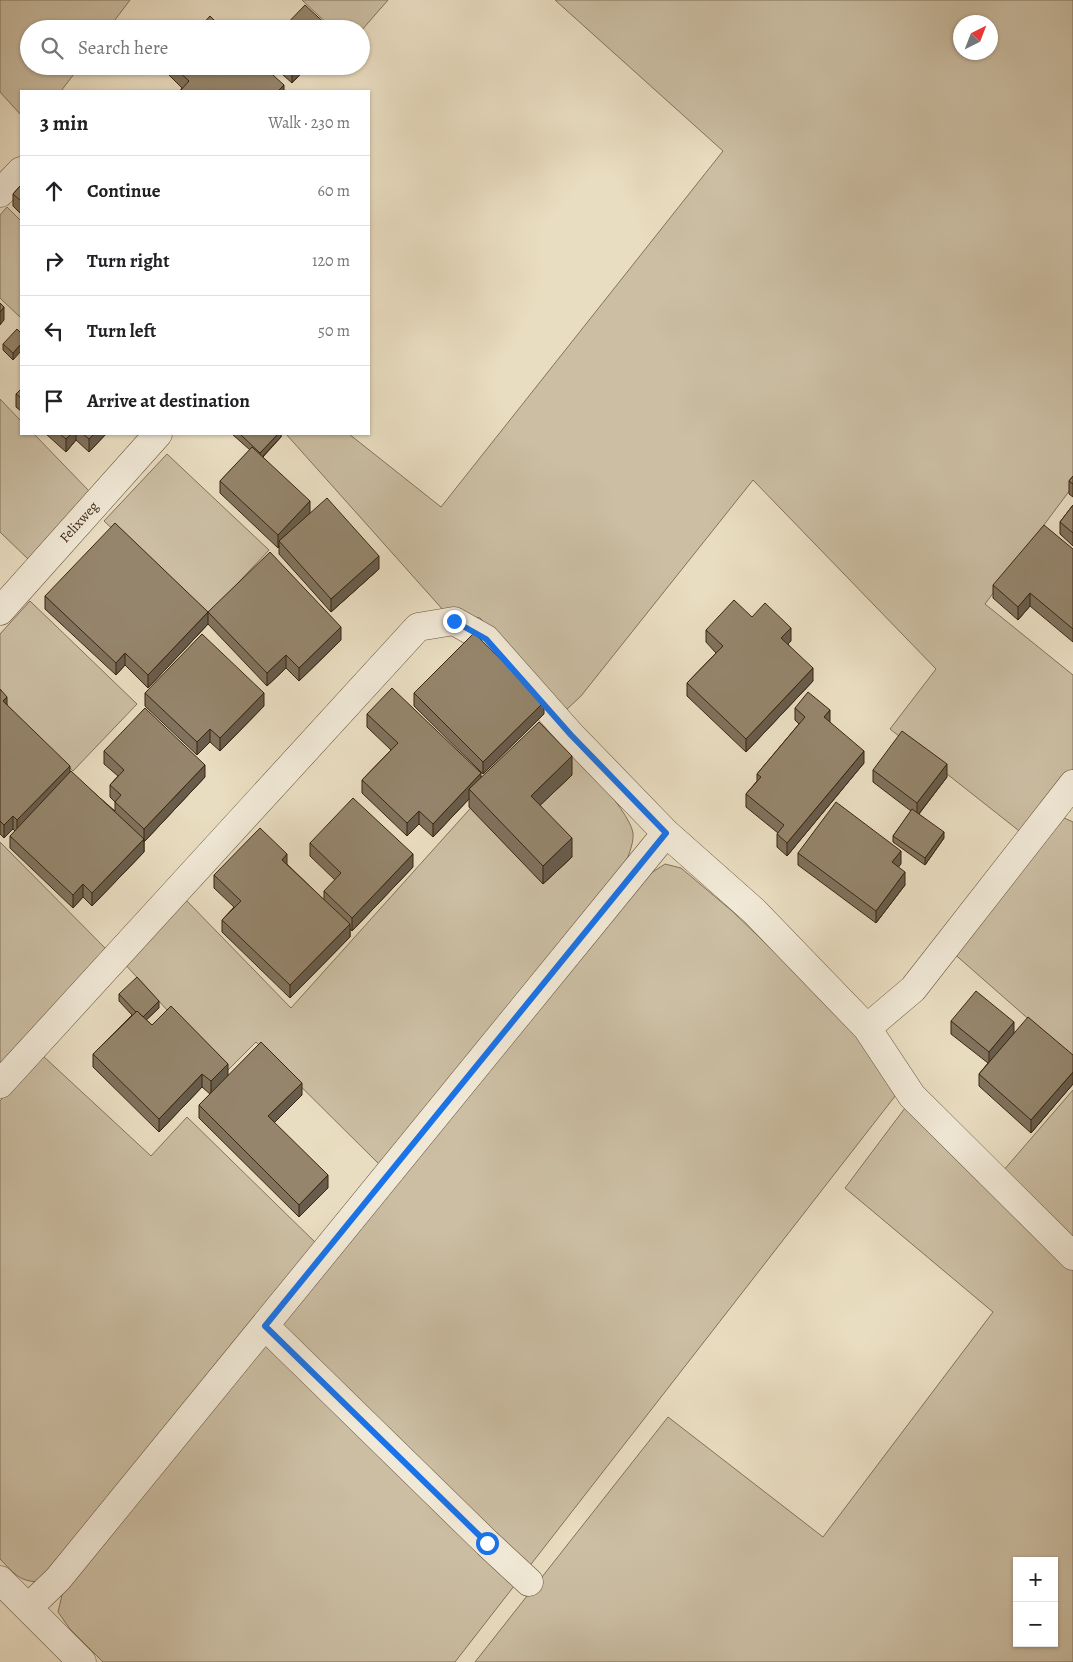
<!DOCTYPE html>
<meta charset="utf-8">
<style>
body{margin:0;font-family:Alegreya,serif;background:#f2f2f2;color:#202124}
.controls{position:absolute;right:15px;bottom:15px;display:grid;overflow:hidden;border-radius:0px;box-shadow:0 1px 4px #0004}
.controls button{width:45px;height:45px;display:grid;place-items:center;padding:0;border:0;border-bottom:1px solid #e0e0e0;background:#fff;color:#202124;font:25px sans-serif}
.compass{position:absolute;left:953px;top:15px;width:45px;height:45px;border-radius:50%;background:#fff;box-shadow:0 1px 4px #0004;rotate:42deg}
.stop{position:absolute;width:15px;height:15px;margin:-11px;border:4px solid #1a73e8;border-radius:50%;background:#fff}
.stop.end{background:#1a73e8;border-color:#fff;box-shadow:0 1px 5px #0008}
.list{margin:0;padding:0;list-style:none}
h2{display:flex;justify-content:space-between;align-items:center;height:65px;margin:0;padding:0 20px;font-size:21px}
h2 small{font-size:16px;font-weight:400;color:#757577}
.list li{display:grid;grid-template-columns:32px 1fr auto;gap:15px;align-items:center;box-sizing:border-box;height:70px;padding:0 20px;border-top:1px solid #e0e0e0}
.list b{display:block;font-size:19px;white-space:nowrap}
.list em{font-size:16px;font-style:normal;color:#757577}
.icon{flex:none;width:28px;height:28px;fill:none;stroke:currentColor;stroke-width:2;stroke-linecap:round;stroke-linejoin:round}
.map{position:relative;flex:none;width:1073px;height:1662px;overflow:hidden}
.search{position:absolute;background:#fff;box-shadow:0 1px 4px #0004;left:20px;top:20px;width:350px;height:55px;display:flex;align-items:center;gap:12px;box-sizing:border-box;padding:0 18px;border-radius:28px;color:#757577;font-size:19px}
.panel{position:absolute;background:#fff;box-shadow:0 1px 4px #0004;left:20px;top:90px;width:350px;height:345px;border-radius:0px}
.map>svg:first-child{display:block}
.green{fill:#cbbea3;stroke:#82725a;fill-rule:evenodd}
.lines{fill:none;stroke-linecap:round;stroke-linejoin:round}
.minor-casing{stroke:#66533c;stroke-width:29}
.minor{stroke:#f1e9d7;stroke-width:28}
.wall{fill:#80725d;stroke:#3a2510}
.shaded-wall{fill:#685d4c;stroke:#3a2510}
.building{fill:#95856c;stroke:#3a2510}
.route{stroke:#1a73e8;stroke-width:6}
.labels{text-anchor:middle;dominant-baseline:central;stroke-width:4;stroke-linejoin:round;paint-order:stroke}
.street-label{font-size:14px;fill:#3a2510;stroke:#f1e9d7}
</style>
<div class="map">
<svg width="1073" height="1662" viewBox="0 0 1073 1662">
<rect width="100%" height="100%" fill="#e9ddc1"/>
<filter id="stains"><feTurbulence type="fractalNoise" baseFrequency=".004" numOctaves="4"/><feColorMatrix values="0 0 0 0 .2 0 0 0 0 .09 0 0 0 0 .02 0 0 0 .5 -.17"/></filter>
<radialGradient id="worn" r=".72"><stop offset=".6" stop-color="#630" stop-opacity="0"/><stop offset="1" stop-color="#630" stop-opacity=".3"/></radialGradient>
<path class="green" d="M 0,0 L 130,0 L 108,29 L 29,29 L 29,66 L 80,66 L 61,91 L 21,91 L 21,115 L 0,92 Z
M 302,0 L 388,0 L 361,31 L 361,29 L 333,29 Z
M 555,0 L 1073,0 L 1073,486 L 985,604 L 1073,675 L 1073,771 L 1023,834 L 890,729 L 936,669 L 753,480 L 581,696 L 565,711 L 507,646 L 480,618 L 444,611 L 286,434 L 349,434 L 441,507 L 723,151 ZM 960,22 L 990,22 L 990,52 L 960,52 Z
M 7,207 L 21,221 L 21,318 L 0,298 L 0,215 Z
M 0,399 L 21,421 L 21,434 L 34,434 L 90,492 L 28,559 L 0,532 Z
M 167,454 L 269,550 L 206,617 L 104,521 Z
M 30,601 L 137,704 L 73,771 L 0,700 L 0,634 Z
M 547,723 C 566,745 629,808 633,833 C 634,845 627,859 622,870 L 383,1168 L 256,1042 L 225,1073 L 122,961 L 184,898 L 291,1008 Z
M 1062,817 L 1073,822 L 1073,1058 L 951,951 Z
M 0,842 L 109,952 L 0,1070 Z
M 665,864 L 681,868 L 732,911 L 865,1039 L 899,1091 L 455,1662 L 103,1662 L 70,1629 L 58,1612 L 63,1591 L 648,875 Z
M 42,1055 L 151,1156 L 187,1117 L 319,1246 L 43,1582 C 19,1582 16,1575 0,1559 L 0,1101 Z
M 1073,1090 L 1073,1242 L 1003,1171 Z
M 908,1104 L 1073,1266 L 1073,1662 L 475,1662 L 668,1417 L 823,1537 L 993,1312 L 845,1188 ZM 1017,1561 L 1054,1561 L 1054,1643 L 1017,1643 Z"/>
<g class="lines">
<defs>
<path id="minor" d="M 0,193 L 21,171
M 0,611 L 158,434
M 867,1028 L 912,1096 L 1073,1256
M 0,1084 L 418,627 L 454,621 L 486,639 L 571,735 L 666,833 L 754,911 L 867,1028 L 913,989 L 1073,784
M 265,1326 L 487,1543 L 529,1582
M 0,1580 L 82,1662
M 28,1608 L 58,1579 L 666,833"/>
</defs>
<use href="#minor" class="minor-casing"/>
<use href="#minor" class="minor"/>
</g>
<path class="wall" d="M 168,66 L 263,66 L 284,91 L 180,91 L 182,88 L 168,74 Z
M 273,66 L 308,66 L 292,83 Z
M 21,185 L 21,214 L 13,206 L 13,194 Z
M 21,333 L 13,360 L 3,350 L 3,344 Z
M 21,389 L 21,411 L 16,407 L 16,394 Z
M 46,434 L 106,434 L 89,452 L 76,440 L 66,452 Z
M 232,434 L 281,434 L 281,437 L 263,457 L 310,514 L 379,569 L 331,612 L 279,554 L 279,546 L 278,548 L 220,493 L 220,481 L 250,450 Z
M 1073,476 L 1073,497 L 1069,494 L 1069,481 Z
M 1073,505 L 1073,546 L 1060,534 L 1060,522 Z
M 1073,549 L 1073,642 L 1030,606 L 1018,620 L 993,598 L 993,585 Z
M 45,596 L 208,612 L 341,640 L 299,681 L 286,668 L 267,686 L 208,624 L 148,688 L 125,665 L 116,675 L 45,609 Z
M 752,617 L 791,641 L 788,644 L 813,681 L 746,752 L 687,696 L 687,683 L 716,653 L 706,642 L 706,630 Z
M 0,689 L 7,705 L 70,772 L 115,811 L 115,802 L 110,797 L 110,785 L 118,776 L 104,764 L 104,751 L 205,777 L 144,842 L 144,852 L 92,906 L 83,897 L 73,908 L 10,848 L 10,836 L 15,831 L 13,829 L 4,838 L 0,834 Z
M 145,693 L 264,706 L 220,751 L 210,742 L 197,755 L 145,706 Z
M 414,693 L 544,714 L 483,774 L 414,706 Z
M 795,708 L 830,722 L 864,763 L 787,856 L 777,847 L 777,834 L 778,833 L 746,807 L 746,794 L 757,781 L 757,774 L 799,724 L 795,720 Z
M 367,714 L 481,777 L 572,775 L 540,805 L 572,857 L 543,884 L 469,807 L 469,799 L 433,837 L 419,824 L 407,836 L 362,793 L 362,780 L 391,750 L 367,727 Z
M 873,770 L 947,777 L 919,814 L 944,838 L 925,865 L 893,842 L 893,836 L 911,811 L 873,782 Z
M 310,843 L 413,867 L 352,931 L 350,929 L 350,937 L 290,998 L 222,932 L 222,920 L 234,907 L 214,888 L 214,875 L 287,864 L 324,900 L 324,891 L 335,880 L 310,856 Z
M 798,853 L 901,864 L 898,867 L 905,885 L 876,923 L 798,865 Z
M 119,994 L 159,1008 L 146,1020 L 152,1025 L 228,1075 L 302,1095 L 274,1123 L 328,1188 L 299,1217 L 199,1118 L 199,1105 L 210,1094 L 202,1087 L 159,1132 L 93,1067 L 93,1054 L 132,1015 L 119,1001 Z
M 951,1021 L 1014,1034 L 1073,1055 L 1073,1084 L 1031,1133 L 979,1086 L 979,1074 L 988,1063 L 951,1034 Z"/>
<path class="shaded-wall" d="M 296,66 L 308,66 L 292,83 L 292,71 Z
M 284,85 L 284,91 L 278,91 Z
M 4,307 L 4,320 L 0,325 L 0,312 Z
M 21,344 L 21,351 L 13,360 L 13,353 Z
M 71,434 L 76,434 L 76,440 L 66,452 L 66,439 Z
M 94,434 L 106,434 L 89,452 L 89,439 Z
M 278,434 L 281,434 L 281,437 L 260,459 L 260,453 Z
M 310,501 L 310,514 L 279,541 L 279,546 L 278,548 L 278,535 Z
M 379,556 L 379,569 L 331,612 L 331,599 Z
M 1030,593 L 1030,606 L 1018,620 L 1018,607 Z
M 208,612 L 208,624 L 148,688 L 148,675 Z
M 341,627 L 341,640 L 299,681 L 299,668 Z
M 791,628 L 791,641 L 781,651 L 781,638 Z
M 125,653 L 125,665 L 116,675 L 116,663 Z
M 286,655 L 286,668 L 267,686 L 267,673 Z
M 813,668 L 813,681 L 746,752 L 746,739 Z
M 264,693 L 264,706 L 220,751 L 220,738 Z
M 7,697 L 7,710 L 3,701 Z
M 544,702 L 544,714 L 483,774 L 483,762 Z
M 830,710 L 830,723 L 824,717 Z
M 210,729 L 210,742 L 197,755 L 197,742 Z
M 864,751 L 864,763 L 787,856 L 787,843 Z
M 572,756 L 572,775 L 531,814 L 531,796 Z
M 947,764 L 947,777 L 917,816 L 917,803 Z
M 205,765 L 205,777 L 144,842 L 144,829 Z
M 70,766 L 70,779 L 17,833 L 17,820 Z
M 481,773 L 481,786 L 469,789 L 469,799 L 433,837 L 433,824 Z
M 419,811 L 419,824 L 407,836 L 407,823 Z
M 13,816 L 13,829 L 4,838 L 4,825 Z
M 944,832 L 944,838 L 925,865 L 925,858 Z
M 572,838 L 572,857 L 543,884 L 543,866 Z
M 144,839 L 144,852 L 92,906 L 92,893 Z
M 901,851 L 901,864 L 892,875 L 892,862 Z
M 287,854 L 287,867 L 282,860 Z
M 413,854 L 413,867 L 352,931 L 352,918 Z
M 905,872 L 905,885 L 876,923 L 876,911 Z
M 83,884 L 83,897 L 73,908 L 73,895 Z
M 350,924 L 350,937 L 290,998 L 290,985 Z
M 159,1001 L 159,1008 L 142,1024 L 142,1018 Z
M 1014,1022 L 1014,1035 L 989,1065 L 989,1052 Z
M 228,1064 L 228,1076 L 211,1094 L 211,1081 Z
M 1073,1072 L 1073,1084 L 1031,1133 L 1031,1120 Z
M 202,1074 L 202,1087 L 159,1132 L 159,1119 Z
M 302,1083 L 302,1095 L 268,1129 L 268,1116 Z
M 328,1175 L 328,1188 L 299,1217 L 299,1205 Z"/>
<path class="building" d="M 305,5 L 331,29 L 282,29 Z
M 210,16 L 223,29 L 198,29 Z
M 173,66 L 263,66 L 284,85 L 278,91 L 180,91 L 189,81 Z
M 287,66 L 296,66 L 292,71 Z
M 21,185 L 21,201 L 13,194 Z
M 0,303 L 4,307 L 0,312 Z
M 17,329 L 21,333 L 21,344 L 13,353 L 3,344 Z
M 21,389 L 21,398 L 16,394 Z
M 60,434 L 71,434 L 66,439 Z
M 83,434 L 94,434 L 89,439 Z
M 240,434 L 278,434 L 260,453 Z
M 252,447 L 310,501 L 278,535 L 220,481 Z
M 1073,476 L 1073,484 L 1069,481 Z
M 327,498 L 379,556 L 331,599 L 279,541 Z
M 1073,505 L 1073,533 L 1060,522 Z
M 115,523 L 208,612 L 148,675 L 125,653 L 116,663 L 45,596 Z
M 1044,525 L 1073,549 L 1073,629 L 1030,593 L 1018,607 L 993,585 Z
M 270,552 L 341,627 L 299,668 L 286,655 L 267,673 L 208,612 Z
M 734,600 L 752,617 L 765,603 L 791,628 L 781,638 L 813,668 L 746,739 L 687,683 L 723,646 L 706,630 Z
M 474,633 L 544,702 L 483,762 L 414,693 Z
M 202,634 L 264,693 L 220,738 L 210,729 L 197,742 L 145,693 Z
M 392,688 L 481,773 L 433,824 L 419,811 L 407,823 L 362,780 L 398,743 L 367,714 Z
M 0,689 L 7,697 L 3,701 L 70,766 L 17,820 L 13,816 L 4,825 L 0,821 Z
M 808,692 L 830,710 L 824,717 L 864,751 L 787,843 L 777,834 L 784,825 L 746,794 L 761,777 L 757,774 L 805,717 L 795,708 Z
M 145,708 L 205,765 L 144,829 L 115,802 L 121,795 L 110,785 L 124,770 L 104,751 Z
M 539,722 L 572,756 L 531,796 L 572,838 L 543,866 L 469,789 Z
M 902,731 L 947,764 L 917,803 L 873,770 Z
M 71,771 L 144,839 L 92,893 L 83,884 L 73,895 L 10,836 Z
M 353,798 L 413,854 L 352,918 L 324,891 L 341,873 L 310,843 Z
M 836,802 L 901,851 L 892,862 L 905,872 L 876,911 L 798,853 Z
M 912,809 L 944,832 L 925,858 L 893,836 Z
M 260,828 L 287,854 L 282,860 L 350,924 L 290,985 L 222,920 L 241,901 L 214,875 Z
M 137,977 L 159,1001 L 143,1017 L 137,1011 L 136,1012 L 119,994 Z
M 976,991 L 1014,1022 L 989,1052 L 951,1021 Z
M 171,1006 L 228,1064 L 211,1081 L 202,1074 L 159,1119 L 93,1054 L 137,1011 L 152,1025 Z
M 1028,1017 L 1073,1055 L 1073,1072 L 1031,1120 L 979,1074 Z
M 261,1042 L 302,1083 L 268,1116 L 328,1175 L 299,1205 L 199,1105 Z"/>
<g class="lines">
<path class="route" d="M 454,621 L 486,639 L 571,735 L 666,833 L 265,1326 L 487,1543"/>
</g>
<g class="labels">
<g class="street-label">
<text transform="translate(79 522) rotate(-48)">Felixweg</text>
</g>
</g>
<rect width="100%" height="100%" filter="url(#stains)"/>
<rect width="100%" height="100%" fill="url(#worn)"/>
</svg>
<div class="controls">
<button>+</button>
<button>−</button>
</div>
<svg class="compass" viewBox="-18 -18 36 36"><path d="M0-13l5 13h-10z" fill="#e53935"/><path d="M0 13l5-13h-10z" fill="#757577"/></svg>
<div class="stop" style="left:487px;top:1543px"></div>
<div class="stop end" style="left:454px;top:621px"></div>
<div class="search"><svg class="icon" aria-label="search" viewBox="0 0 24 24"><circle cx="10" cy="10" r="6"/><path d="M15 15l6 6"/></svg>Search here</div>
<section class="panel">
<h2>3 min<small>Walk · 230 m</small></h2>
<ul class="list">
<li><svg class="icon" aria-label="ahead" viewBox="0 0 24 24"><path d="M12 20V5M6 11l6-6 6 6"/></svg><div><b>Continue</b></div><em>60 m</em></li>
<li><svg class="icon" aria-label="right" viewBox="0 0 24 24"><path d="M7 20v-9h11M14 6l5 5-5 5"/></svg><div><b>Turn right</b></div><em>120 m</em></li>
<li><svg class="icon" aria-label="left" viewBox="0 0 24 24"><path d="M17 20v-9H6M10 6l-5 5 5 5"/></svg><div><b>Turn left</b></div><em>50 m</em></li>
<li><svg class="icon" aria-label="arrive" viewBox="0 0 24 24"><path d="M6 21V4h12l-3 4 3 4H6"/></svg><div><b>Arrive at destination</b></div></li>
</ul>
</section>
</div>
